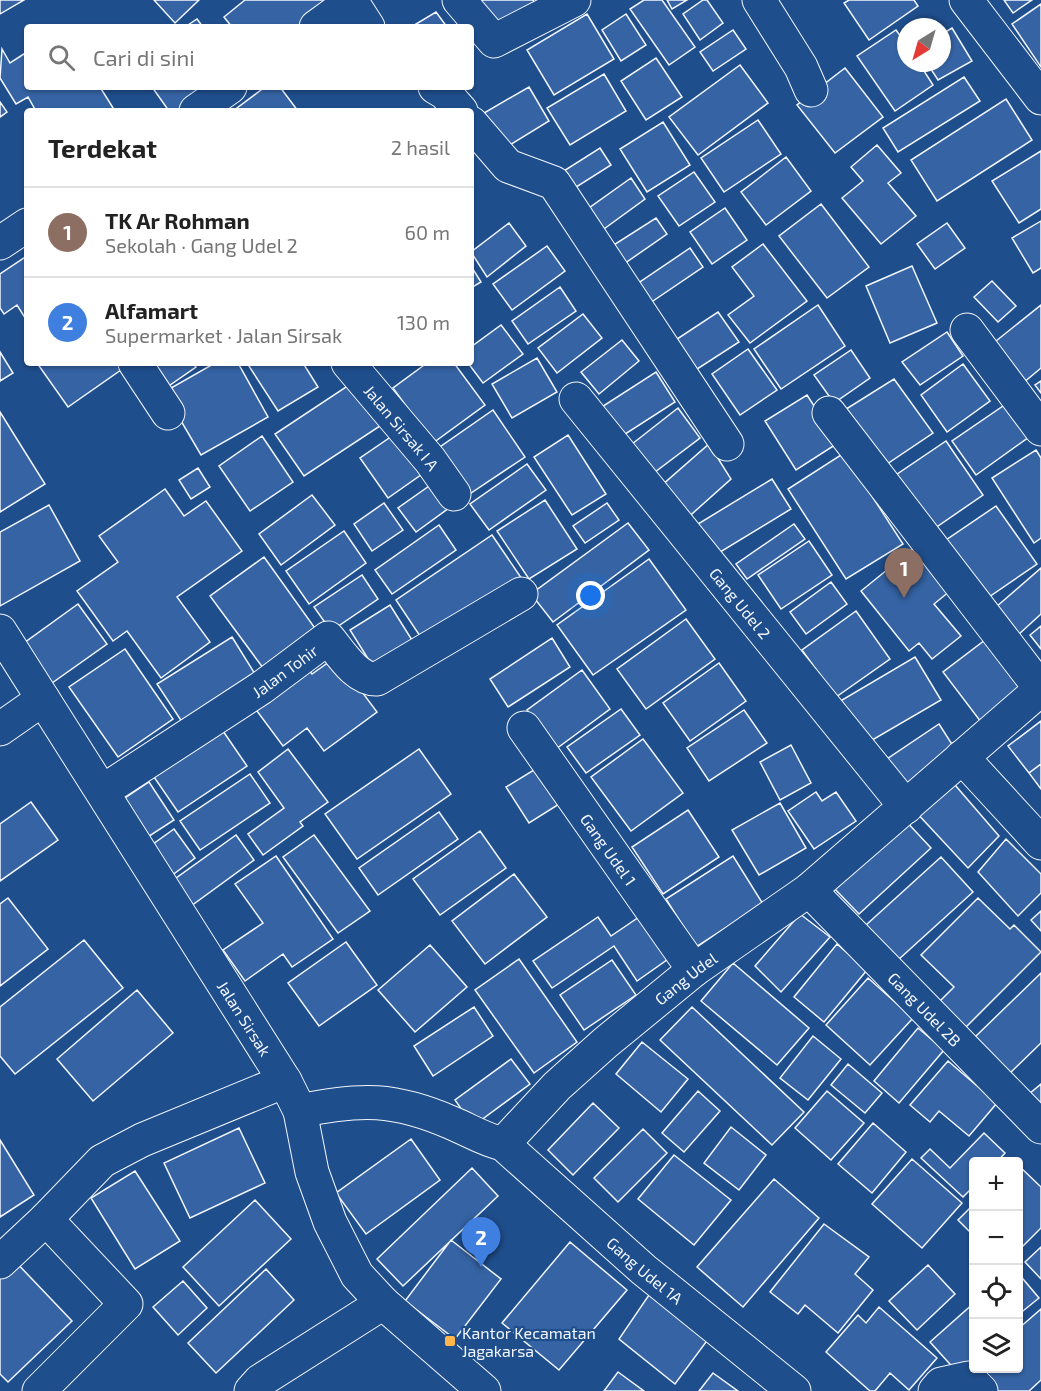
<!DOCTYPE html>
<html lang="id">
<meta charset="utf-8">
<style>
body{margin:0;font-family:"Exo 2",sans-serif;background:#f2f2f2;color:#222}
.controls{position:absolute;right:18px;bottom:18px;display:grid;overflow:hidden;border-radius:6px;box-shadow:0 2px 4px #0004}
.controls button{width:54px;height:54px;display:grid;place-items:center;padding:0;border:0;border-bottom:2px solid #e0e0e0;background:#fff;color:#222;font:30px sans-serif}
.compass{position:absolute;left:897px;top:18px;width:54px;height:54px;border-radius:50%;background:#fff;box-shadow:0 2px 4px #0004;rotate:217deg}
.you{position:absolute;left:591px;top:596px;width:21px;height:21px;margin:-15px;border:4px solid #fff;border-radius:50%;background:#1a73e8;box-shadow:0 0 0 9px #1a73e833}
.badge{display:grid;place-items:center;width:39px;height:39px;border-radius:50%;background:#856535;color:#fff;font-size:20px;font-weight:700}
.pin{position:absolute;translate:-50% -50px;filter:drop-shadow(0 2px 3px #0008)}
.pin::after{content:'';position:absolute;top:32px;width:21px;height:18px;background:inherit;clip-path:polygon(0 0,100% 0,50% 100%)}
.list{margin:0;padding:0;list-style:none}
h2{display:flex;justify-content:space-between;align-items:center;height:78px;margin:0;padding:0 24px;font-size:26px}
h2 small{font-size:20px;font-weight:400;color:#767676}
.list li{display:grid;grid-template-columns:39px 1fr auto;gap:18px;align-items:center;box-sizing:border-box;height:90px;padding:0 24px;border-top:2px solid #e0e0e0}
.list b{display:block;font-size:22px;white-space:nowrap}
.list p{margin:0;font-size:20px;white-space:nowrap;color:#767676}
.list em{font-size:20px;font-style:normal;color:#767676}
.icon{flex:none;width:33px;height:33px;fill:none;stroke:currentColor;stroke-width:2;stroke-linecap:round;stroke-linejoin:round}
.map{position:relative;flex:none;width:1041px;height:1391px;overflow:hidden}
.search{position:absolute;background:#fff;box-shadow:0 2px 4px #0004;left:24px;top:24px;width:450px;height:66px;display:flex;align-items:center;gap:15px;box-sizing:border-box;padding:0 21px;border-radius:6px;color:#767676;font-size:22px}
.panel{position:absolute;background:#fff;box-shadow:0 2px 4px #0004;left:24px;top:108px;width:450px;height:258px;border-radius:6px}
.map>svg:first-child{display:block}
.building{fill:#3563a3;stroke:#f2f6ff;stroke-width:1.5}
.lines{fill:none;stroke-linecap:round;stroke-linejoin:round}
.minor-casing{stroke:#f2f6ff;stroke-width:35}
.minor{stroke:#1f4e8c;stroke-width:33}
.poi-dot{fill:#ffb74d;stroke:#1f4e8c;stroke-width:2}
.labels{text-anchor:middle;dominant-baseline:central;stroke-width:4.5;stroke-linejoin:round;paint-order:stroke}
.street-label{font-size:16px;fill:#f2f6ff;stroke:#1f4e8c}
.poi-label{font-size:16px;fill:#f2f6ff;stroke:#1f4e8c;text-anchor:start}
</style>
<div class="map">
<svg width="1041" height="1391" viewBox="0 0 1041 1391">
<rect width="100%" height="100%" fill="#1f4e8c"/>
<path class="building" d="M 0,0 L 24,0 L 0,14 Z
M 154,0 L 199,0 L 175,23 Z
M 245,0 L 333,0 L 299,27 L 232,27 L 224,17 Z
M 470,0 L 533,0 L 535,3 L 491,32 Z
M 644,0 L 662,0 L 695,47 L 669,65 L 630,9 Z
M 667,0 L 687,0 L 672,9 Z
M 703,0 L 707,0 L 723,23 L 700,40 L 683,14 Z
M 849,0 L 914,0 L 918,6 L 869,40 L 844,3 Z
M 1004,0 L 1032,0 L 1013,13 Z
M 1041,4 L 1041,67 L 1012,24 Z
M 436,12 L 447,27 L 411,27 Z
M 587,14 L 614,59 L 554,95 L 527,50 Z
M 626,14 L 646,45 L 621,61 L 602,30 Z
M 197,19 L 203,27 L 185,27 Z
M 952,28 L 972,61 L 938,80 L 927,63 L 942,63 L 942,34 Z
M 733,30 L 746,49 L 713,71 L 700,52 Z
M 896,30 L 906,44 L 906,63 L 919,63 L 933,85 L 895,111 L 857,56 Z
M 2,49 L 10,63 L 27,52 L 27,87 L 100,87 L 115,111 L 36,111 L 28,97 L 16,104 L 0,78 Z
M 656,58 L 682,97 L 646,120 L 621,81 Z
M 740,65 L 768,103 L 698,155 L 669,117 Z
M 845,68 L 883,117 L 835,153 L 797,105 Z
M 604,74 L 626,111 L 570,145 L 547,108 Z
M 964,77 L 980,101 L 898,152 L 883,128 Z
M 152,87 L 210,87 L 176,111 L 169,111 Z
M 265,87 L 280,87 L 298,111 L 233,111 Z
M 529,87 L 549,121 L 505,148 L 484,113 Z
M 1006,99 L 1032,140 L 937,201 L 911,160 Z
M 0,102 L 7,112 L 0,117 Z
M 758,120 L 781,154 L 724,192 L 701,158 Z
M 663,122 L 690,165 L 647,192 L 620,149 Z
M 877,145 L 901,173 L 888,183 L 916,216 L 881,244 L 842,198 L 863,181 L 851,167 Z
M 600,148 L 611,165 L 570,191 L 559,174 Z
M 1041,151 L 1041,209 L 1019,223 L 992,181 Z
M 786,157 L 811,191 L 766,225 L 741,192 Z
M 694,172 L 715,202 L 679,226 L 658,196 Z
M 631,178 L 645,199 L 597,234 L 582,213 Z
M 821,204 L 869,267 L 827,298 L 779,236 Z
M 725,208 L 747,240 L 712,264 L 690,232 Z
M 656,218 L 667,234 L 621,266 L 609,248 Z
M 1041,221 L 1041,268 L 1033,273 L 1012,238 Z
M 509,223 L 526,246 L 487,277 L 471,252 Z
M 947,223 L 965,248 L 935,269 L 917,244 Z
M 763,244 L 807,301 L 750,343 L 728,315 L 754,296 L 732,267 Z
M 547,246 L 565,271 L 512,310 L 493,284 Z
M 690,248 L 703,267 L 647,305 L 634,286 Z
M 27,256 L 27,321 L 17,305 L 4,314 L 0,308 L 0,274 Z
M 471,266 L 481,282 L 471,288 Z
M 912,266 L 937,323 L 890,343 L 866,286 Z
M 992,281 L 1016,306 L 998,322 L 974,297 Z
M 560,287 L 576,311 L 528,344 L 512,321 Z
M 818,305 L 845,346 L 781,389 L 754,349 Z
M 1041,305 L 1041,368 L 1023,383 L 991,345 Z
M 718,312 L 739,342 L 691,373 L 671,343 Z
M 583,314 L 602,338 L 557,373 L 538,348 Z
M 501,325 L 523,354 L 483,383 L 468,363 L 471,363 L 471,347 Z
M 947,332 L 963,356 L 920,385 L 902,362 Z
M 622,340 L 639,361 L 599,394 L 581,372 Z
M 748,349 L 777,390 L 740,415 L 712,374 Z
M 851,350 L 870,378 L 834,403 L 814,375 Z
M 0,352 L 13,373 L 0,381 Z
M 537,358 L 557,392 L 512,418 L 492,384 Z
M 37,363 L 127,363 L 128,365 L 68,407 Z
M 140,363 L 193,363 L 196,367 L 160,392 Z
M 215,363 L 238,363 L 268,417 L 201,455 L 164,392 Z
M 247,363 L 303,363 L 318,387 L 278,411 Z
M 427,363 L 454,363 L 485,405 L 433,443 L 393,388 Z
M 963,364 L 990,401 L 947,432 L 921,395 Z
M 656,372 L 675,402 L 616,440 L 597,410 Z
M 894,379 L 933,433 L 884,466 L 843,411 Z
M 355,381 L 383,424 L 304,476 L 275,434 Z
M 1041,381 L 1041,393 L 1035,385 Z
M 807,395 L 838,443 L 796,470 L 765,421 Z
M 1006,404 L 1029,437 L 976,475 L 952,441 Z
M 678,408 L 700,438 L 655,472 L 632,444 Z
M 493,410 L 525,457 L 468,495 L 437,449 Z
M 0,412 L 45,484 L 0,512 Z
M 398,432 L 425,472 L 388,498 L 360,458 Z
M 568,435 L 606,494 L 572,515 L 534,457 Z
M 262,436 L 293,482 L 250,511 L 219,466 Z
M 946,441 L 983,495 L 925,535 L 887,481 Z
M 709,444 L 731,479 L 684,521 L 661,486 Z
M 1036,450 L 1041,458 L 1041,538 L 1034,543 L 992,478 Z
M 844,453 L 903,544 L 846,579 L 788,489 Z
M 527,464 L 546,490 L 489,530 L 470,504 Z
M 198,468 L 210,487 L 191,499 L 179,480 Z
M 772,479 L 791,509 L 717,554 L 698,524 Z
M 432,484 L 449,508 L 416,532 L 398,508 Z
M 165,489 L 184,516 L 206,501 L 242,551 L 177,597 L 210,642 L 161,678 L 127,631 L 113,641 L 77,591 L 118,562 L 99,536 Z
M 312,495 L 335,525 L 281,565 L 259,534 Z
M 545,500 L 577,549 L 529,579 L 497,531 Z
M 384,503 L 403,530 L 372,551 L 354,524 Z
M 607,503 L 619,520 L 585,543 L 573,526 Z
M 49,505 L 80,561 L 0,606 L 0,532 Z
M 996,506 L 1037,564 L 986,599 L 946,540 Z
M 628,523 L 649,550 L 553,622 L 531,594 Z
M 794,524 L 805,539 L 747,579 L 736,564 Z
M 439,525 L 456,550 L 392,594 L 375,570 Z
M 344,531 L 366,563 L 309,604 L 286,571 Z
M 492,535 L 522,579 L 426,645 L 396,600 Z
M 809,541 L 832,575 L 781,609 L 758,575 Z
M 914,548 L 950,591 L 934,604 L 961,636 L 932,659 L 919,643 L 909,651 L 861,591 Z
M 264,557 L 322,638 L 269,676 L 210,596 Z
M 649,559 L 686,610 L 593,675 L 557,625 Z
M 1041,568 L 1041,614 L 1018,635 L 996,607 Z
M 362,575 L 378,599 L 331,631 L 314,607 Z
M 831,582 L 847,604 L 806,634 L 790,612 Z
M 78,604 L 107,644 L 52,683 L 24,643 Z
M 390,605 L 417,648 L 377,673 L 350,630 Z
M 856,611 L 890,659 L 836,697 L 802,650 Z
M 686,619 L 715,659 L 646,709 L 617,669 Z
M 1041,626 L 1041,649 L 1030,635 Z
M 232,637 L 260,682 L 186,728 L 157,684 Z
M 989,637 L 1027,687 L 981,722 L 943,672 Z
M 552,638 L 570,667 L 508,707 L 490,679 Z
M 125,649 L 173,719 L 118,757 L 69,687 Z
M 336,657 L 377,712 L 324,751 L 307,728 L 283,746 L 251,703 L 304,664 L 312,674 Z
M 915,657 L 941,700 L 862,746 L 837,703 Z
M 719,663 L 746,701 L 690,741 L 663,703 Z
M 582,670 L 610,709 L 556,749 L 527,710 Z
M 621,709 L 640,735 L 586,773 L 567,747 Z
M 744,710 L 767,743 L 709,781 L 687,748 Z
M 1041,721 L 1041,764 L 1029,773 L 1008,746 Z
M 939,724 L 957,752 L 903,788 L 884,761 Z
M 223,731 L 247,766 L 178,812 L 154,777 Z
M 643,739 L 683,793 L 631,831 L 591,777 Z
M 791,745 L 811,783 L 780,800 L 760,762 Z
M 288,749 L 328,802 L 300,822 L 303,826 L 263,855 L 248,834 L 284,808 L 258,772 Z
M 419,749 L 451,794 L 357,859 L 325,814 Z
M 1041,764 L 1041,789 L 1029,773 Z
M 542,765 L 564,801 L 529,823 L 506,787 Z
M 250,774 L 270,803 L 200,850 L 180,821 Z
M 949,778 L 999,836 L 968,868 L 914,810 Z
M 149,782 L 174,820 L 137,844 L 113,806 Z
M 816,792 L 822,801 L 836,792 L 856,821 L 814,849 L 788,811 Z
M 31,802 L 58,840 L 0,881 L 0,824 Z
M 780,803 L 806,848 L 759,875 L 732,830 Z
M 688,810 L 719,857 L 663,894 L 632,847 Z
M 439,812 L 458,839 L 378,895 L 359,868 Z
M 903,818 L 931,848 L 859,914 L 831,885 Z
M 174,829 L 195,858 L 163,882 L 142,852 Z
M 480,831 L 506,868 L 440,915 L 413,879 Z
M 236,835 L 254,860 L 191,906 L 172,881 Z
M 314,835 L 370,911 L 338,933 L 283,857 Z
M 1006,839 L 1041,874 L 1041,893 L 1018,916 L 978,872 Z
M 276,856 L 333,939 L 292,967 L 283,954 L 245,981 L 223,950 L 263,923 L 235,884 Z
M 733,856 L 763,904 L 696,947 L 666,899 Z
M 941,857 L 973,892 L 898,960 L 866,925 Z
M 514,874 L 547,917 L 485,964 L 452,921 Z
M 8,898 L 48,949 L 0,986 L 0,904 Z
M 978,898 L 1010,929 L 1014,925 L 1041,952 L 963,1030 L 937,1004 L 954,987 L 921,955 Z
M 1041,911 L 1041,931 L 1031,920 Z
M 800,914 L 830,937 L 781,992 L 755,966 Z
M 642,915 L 671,957 L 637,981 L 614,946 L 552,988 L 533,961 L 598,917 L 611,936 Z
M 84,940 L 123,988 L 15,1074 L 0,1056 L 0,1007 Z
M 346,942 L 377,985 L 319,1026 L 288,983 Z
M 837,944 L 867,970 L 824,1022 L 794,997 Z
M 430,945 L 467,987 L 415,1032 L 378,990 Z
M 519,959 L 577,1042 L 534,1073 L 475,990 Z
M 612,960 L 636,995 L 584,1030 L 560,995 Z
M 733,963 L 809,1028 L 777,1065 L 701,1001 Z
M 1041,973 L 1041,1043 L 1010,1073 L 975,1037 Z
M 868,978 L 913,1018 L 870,1065 L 826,1025 Z
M 137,990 L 173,1033 L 93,1101 L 57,1059 Z
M 474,1007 L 493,1036 L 433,1076 L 414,1046 Z
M 692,1007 L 804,1112 L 772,1145 L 660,1040 Z
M 918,1028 L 944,1050 L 899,1103 L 874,1081 Z
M 813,1036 L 841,1059 L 808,1100 L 780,1078 Z
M 642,1042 L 688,1079 L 661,1112 L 616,1074 Z
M 511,1059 L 530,1084 L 473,1126 L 455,1100 Z
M 948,1061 L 997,1103 L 969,1136 L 939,1111 L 930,1122 L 910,1105 Z
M 848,1064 L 882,1093 L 865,1113 L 831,1085 Z
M 1041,1084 L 1041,1119 L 1023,1099 Z
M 698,1091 L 720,1111 L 684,1152 L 662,1133 Z
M 827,1091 L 864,1123 L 831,1160 L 795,1128 Z
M 593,1103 L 619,1128 L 573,1175 L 548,1150 Z
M 873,1123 L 906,1152 L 872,1193 L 838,1164 Z
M 731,1127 L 766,1155 L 739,1190 L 704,1163 Z
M 239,1128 L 265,1183 L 190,1218 L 164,1163 Z
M 643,1129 L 667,1153 L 618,1202 L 594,1178 Z
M 984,1133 L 1005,1153 L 997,1162 L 974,1162 L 974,1186 L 963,1197 L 921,1158 L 930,1149 L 950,1168 Z
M 411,1139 L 440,1180 L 366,1234 L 336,1193 Z
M 0,1140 L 34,1195 L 0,1217 Z
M 674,1155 L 731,1200 L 694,1245 L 638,1199 Z
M 912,1159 L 962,1203 L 922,1248 L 872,1204 Z
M 1018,1165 L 1041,1187 L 1041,1228 L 1018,1251 Z
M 472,1168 L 498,1196 L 403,1286 L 377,1259 Z
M 135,1171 L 180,1241 L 135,1269 L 91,1198 Z
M 774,1179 L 819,1218 L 743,1307 L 697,1267 Z
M 255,1200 L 291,1239 L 219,1306 L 183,1267 Z
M 974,1204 L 974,1236 L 958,1220 Z
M 824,1224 L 869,1257 L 855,1274 L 873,1290 L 838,1333 L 805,1305 L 798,1314 L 770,1292 Z
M 451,1240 L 501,1279 L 455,1339 L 405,1301 Z
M 570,1242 L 627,1290 L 559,1370 L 502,1323 Z
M 1041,1247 L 1041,1279 L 1025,1262 Z
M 11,1257 L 72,1321 L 8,1382 L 0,1374 L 0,1267 Z
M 928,1265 L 955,1294 L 917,1330 L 889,1301 Z
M 266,1269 L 294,1300 L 216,1373 L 188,1343 Z
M 1018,1273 L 1039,1298 L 1018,1315 Z
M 183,1281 L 207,1308 L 178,1335 L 153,1307 Z
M 651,1292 L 709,1338 L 675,1384 L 619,1339 Z
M 974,1303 L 974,1359 L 958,1373 L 930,1342 Z
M 879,1307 L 937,1358 L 909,1390 L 890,1373 L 875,1391 L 870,1391 L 826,1352 L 858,1315 L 866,1323 Z
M 1041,1309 L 1041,1380 L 1029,1391 L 990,1391 L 976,1368 L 1018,1368 L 1018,1329 Z
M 618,1372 L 644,1391 L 604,1391 Z
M 713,1373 L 738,1391 L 699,1391 Z"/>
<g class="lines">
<defs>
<g id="minor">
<path d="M 459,0 L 494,41 L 574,0"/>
<path d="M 759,0 L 801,67 L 811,90"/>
<path d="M 966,0 L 1041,98"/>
<path d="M 352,2 L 368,27"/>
<path d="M 316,27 L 353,0"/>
<path d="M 435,87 L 445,93 L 461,111"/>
<path d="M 196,111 L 230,87"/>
<path d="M 471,123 L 508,166 L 554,183 L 727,444"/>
<path d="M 0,243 L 27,225"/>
<path d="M 967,330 L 1041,429"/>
<path d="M 135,363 L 168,413"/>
<path id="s1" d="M 348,363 L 430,460 L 454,494"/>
<path id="s2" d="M 576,399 L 906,807"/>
<path d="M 829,413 L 1041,689"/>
<path id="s3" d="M 0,631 L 285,1081 L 300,1111 L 312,1172 L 330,1222 L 357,1275 L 383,1303 L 484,1391"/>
<path id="s4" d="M 524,728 L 694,970"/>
<path d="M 0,729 L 43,699"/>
<path d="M 962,757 L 1041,843"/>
<path id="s5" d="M 103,791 L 261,688 L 328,638 C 340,652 356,680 377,679 L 521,594"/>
<path id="s6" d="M 809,890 L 1041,1127"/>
<path id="s7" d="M 300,1111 C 360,1098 395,1098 452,1123 C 469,1130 485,1140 503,1144 L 557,1086 L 605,1043 L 694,970 L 809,890 L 1041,689"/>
<path id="s8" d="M 503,1144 L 644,1270 L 794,1391"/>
<path d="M 0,1262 L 46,1219"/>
<path d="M 39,1391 L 126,1304 L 46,1219 L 102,1161 L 142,1140 L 285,1081"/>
<path d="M 251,1391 L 260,1381 L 383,1303"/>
<path d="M 935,1391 L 941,1384 L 968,1378 L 981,1391"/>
</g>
</defs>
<use href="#minor" class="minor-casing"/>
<use href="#minor" class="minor"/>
</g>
<rect class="poi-dot" x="444" y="1335" width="12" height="12" rx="3"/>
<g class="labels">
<g class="street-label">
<text stroke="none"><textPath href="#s1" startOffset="84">Jalan Sirsak I A</textPath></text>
<text stroke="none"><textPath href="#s2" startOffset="262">Gang Udel 2</textPath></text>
<text stroke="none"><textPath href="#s5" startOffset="218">Jalan Tohir</textPath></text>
<text stroke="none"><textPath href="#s4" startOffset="148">Gang Udel 1</textPath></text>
<text stroke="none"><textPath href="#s7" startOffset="458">Gang Udel</textPath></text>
<text stroke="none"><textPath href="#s6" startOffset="166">Gang Udel 2B</textPath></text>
<text stroke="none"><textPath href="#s3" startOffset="458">Jalan Sirsak</textPath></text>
<text stroke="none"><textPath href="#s8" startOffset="190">Gang Udel 1A</textPath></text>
</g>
<g class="poi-label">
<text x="462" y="1332">Kantor Kecamatan<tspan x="462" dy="18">Jagakarsa</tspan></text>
</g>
</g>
</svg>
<div class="controls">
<button>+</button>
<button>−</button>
<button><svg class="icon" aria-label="locate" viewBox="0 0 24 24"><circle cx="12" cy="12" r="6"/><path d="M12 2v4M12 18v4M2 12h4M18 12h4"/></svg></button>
<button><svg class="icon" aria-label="layers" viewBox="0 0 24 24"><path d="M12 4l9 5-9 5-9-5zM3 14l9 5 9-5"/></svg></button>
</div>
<svg class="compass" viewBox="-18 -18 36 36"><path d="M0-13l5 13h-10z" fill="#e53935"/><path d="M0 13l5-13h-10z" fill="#767676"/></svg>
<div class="you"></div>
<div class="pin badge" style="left:904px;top:598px;background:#8d6e63">1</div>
<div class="pin badge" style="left:481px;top:1267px;background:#3f7fe0">2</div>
<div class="search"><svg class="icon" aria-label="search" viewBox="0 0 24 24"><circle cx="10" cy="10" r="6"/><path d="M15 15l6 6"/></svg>Cari di sini</div>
<section class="panel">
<h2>Terdekat<small>2 hasil</small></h2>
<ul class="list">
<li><span class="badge" style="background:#8d6e63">1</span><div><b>TK Ar Rohman</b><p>Sekolah · Gang Udel 2</p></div><em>60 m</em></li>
<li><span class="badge" style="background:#3f7fe0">2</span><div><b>Alfamart</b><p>Supermarket · Jalan Sirsak</p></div><em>130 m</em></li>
</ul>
</section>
</div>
